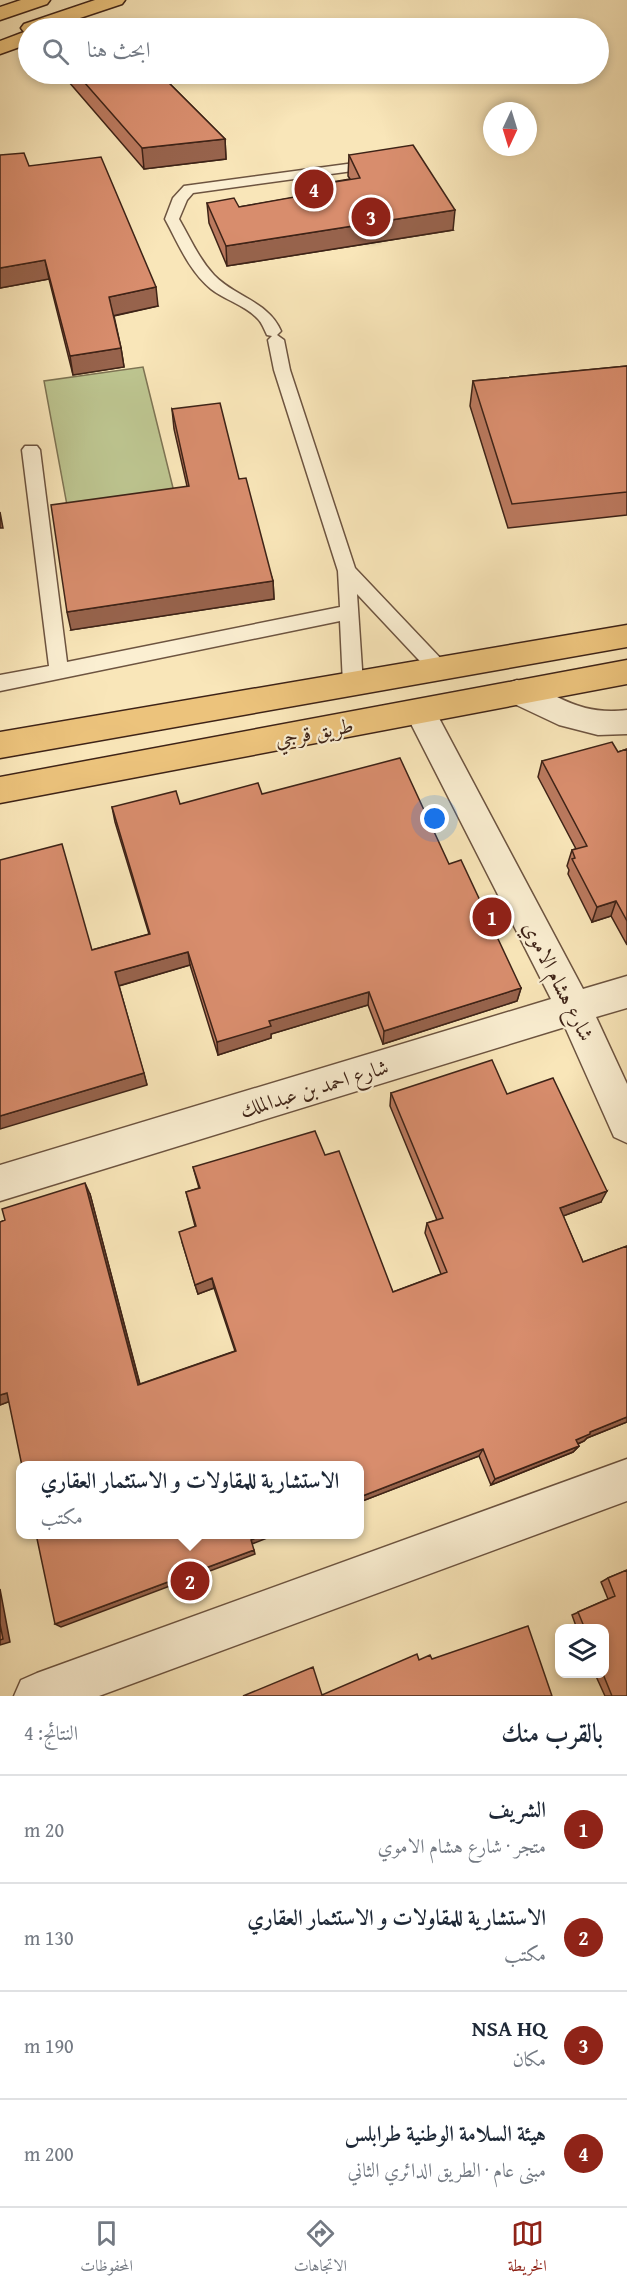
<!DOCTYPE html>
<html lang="ar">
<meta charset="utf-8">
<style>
body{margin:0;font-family:"Gentium Book Plus",Amiri,serif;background:#f2f2f3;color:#1f2937;direction:rtl}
.controls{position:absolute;right:18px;bottom:18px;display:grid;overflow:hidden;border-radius:12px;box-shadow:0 3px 9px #0003}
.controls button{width:54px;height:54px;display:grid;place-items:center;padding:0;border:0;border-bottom:2px solid #e0e1e3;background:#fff;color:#1f2937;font:30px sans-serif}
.compass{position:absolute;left:483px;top:102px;width:54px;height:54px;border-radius:50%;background:#fff;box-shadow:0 3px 9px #0003;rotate:184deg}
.you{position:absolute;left:435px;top:819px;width:21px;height:21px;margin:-15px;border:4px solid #fff;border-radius:50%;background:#1a73e8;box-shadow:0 0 0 9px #1a73e833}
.badge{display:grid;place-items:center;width:39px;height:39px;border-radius:50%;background:#8f2418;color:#fff;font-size:20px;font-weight:700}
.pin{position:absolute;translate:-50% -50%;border:3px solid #fff;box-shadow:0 2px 6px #0006}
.popup{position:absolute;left:16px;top:1461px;width:348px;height:78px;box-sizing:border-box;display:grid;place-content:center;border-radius:12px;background:#fff;filter:drop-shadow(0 2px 4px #0005);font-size:20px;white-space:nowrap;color:#747a83}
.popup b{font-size:22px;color:#1f2937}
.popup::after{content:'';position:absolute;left:50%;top:100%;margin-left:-12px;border:12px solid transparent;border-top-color:#fff}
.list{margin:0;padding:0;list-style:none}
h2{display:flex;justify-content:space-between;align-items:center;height:78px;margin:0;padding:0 24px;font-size:26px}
h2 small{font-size:20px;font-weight:400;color:#747a83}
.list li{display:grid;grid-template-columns:39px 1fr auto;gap:18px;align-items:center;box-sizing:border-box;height:108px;padding:0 24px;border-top:2px solid #e0e1e3}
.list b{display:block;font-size:22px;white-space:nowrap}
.list p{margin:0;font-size:20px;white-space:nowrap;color:#747a83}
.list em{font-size:20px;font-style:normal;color:#747a83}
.icon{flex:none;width:33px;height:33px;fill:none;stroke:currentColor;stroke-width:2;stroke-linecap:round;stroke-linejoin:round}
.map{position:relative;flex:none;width:627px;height:1696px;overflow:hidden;direction:ltr}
.search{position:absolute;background:#fff;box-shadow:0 3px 9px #0003;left:18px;right:18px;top:18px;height:66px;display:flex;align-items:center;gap:15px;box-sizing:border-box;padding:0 21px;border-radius:33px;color:#747a83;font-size:22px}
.sheet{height:510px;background:#fff}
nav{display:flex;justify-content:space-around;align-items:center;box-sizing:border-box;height:84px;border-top:2px solid #e0e1e3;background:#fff;font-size:16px;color:#747a83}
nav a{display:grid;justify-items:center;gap:3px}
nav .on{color:#8f2418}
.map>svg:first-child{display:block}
.green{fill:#bdc590;stroke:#7e7454;stroke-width:1.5}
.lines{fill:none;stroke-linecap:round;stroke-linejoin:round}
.lane-casing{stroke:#6d5440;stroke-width:3}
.street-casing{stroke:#6d5440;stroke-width:3}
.highway-casing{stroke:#3e2317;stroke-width:3}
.lane{fill:#fbefd2;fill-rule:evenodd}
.street{fill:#fbefd2;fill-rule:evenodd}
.highway{fill:#ecc37c;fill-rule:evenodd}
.wall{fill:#ba795e;stroke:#3e2317;stroke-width:1.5}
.shaded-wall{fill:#97634c;stroke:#3e2317;stroke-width:1.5}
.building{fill:#d88d6d;stroke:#3e2317;stroke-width:1.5}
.labels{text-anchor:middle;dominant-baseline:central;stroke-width:4.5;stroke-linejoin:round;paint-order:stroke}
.street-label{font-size:21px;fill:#3e2317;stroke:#fbefd2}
</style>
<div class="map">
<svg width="627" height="1696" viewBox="0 0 627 1696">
<rect width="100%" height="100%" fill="#f9e6b9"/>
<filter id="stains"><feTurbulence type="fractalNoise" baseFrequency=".00333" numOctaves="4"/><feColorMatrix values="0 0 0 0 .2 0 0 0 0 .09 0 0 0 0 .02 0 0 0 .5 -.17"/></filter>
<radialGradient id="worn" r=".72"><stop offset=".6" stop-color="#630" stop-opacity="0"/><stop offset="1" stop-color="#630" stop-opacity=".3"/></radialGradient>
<path class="green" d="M 143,367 L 176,500 L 69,516 L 44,381 Z"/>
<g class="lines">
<defs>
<path id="lane" d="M 377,160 L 382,161 L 384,164 L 382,167 L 193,193 L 187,200 L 179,219 C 190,238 199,259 214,275 C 235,297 268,301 281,331 L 277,335 L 284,340 L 290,370 L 355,568 L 446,664 L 449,669 L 446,674 L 439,676 L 432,674 L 357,594 L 363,684 L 360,689 L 353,692 L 346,689 L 343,684 L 340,621 L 0,691 L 0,675 L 49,666 L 22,450 L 25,446 L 37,446 L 40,450 L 67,662 L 340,607 L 338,571 L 274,370 L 268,340 L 272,336 L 267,335 C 264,329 262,323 258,319 C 245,305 225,300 211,289 C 189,271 178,243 165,219 L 173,198 L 184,186 Z"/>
<path id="street" d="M 517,680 C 560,694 577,716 627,710 L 627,734 L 598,735 L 559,725 L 506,700 L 502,692 L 506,684 Z
M 420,700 L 431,703 L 583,989 L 627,976 L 627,1008 L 596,1017 L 627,1084 L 627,1143 L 614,1137 L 565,1027 L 0,1201 L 0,1165 L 551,999 L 405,712 L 409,703 Z
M 627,1459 L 627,1501 L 99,1696 L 14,1696 L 21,1680 L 37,1673 Z"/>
<path id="highway" d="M 21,0 L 50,0 L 47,4 L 0,20 L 0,7 Z
M 95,0 L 125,0 L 122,4 L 50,28 L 28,28 L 28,44 L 0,54 L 0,41 L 24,32 L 21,28 L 24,24 Z
M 627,625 L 627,647 L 0,758 L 0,732 Z
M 627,660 L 627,684 L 0,803 L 0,777 Z"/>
</defs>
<use href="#lane" class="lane-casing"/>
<use href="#street" class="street-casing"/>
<use href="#highway" class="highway-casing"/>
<use href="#lane" class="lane"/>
<use href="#street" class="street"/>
<use href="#highway" class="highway"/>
</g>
<path class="wall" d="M 62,74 L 160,74 L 225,139 L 226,159 L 144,169 Z
M 349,155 L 453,230 L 227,266 L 209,223 L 207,203 L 239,207 L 303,196 L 303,187 L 350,179 L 348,176 Z
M 29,166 L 158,306 L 114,316 L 121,348 L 124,367 L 73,375 L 49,279 L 0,288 Z
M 627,366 L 627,515 L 508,528 L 470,406 L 473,381 Z
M 172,409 L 239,479 L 273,581 L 274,599 L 71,630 L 187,486 L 174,429 Z
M 627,749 L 627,945 L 611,916 L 592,922 L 568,874 L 569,870 L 567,866 L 572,850 L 576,849 L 538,777 L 542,761 L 618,752 Z
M 262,794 L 449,864 L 521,988 L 517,1001 L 383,1044 L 368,1005 L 271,1034 L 271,1038 L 218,1055 L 190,965 L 119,986 L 147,1085 L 1,860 L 92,950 L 149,934 L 115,822 L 112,807 L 180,804 Z
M 391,1093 L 507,1094 L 601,1202 L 563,1216 L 583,1262 L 627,1246 L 627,1422 L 587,1438 L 584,1441 L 578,1444 L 579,1446 L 573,1452 L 491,1485 L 479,1456 L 360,1502 L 360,1466 L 8,1402 L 0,1405 L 0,1222 L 90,1194 L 140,1384 L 235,1351 L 214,1288 L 198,1294 L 182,1242 L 195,1226 L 186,1192 L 199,1188 L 193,1167 L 325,1155 L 393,1292 L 441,1274 L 425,1233 L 427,1223 L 437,1220 L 390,1106 Z
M 627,1570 L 627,1696 L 605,1696 L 595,1674 L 604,1674 L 604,1629 L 577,1629 L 572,1615 L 608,1599 L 601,1582 L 608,1578 Z"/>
<path class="shaded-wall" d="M 225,139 L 226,159 L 144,169 L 142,148 Z
M 455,210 L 453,230 L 227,266 L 226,246 Z
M 45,260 L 49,279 L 0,288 L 0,268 Z
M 156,287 L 158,306 L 112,316 L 109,297 Z
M 121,348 L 124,367 L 73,375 L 70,356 Z
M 0,512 L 3,528 L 0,528 Z
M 273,581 L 274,599 L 71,630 L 67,612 Z
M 616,901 L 611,916 L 592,922 L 597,907 Z
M 188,952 L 190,965 L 118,986 L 115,972 Z
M 521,988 L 517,1001 L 383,1044 L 384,1031 Z
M 369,992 L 368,1005 L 271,1034 L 271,1038 L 218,1055 L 217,1042 L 269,1021 Z
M 144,1073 L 147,1085 L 0,1129 L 0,1116 Z
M 85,1183 L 90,1194 L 142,1393 L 138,1385 Z
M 607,1191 L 601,1202 L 555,1219 L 560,1208 Z
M 212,1278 L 214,1288 L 198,1294 L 195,1285 Z
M 7,1393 L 13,1400 L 0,1405 L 0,1395 Z
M 627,1417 L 627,1422 L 587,1438 L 584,1441 L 570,1447 L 576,1440 L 590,1432 Z
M 579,1446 L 573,1452 L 491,1485 L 495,1479 Z
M 483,1449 L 479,1456 L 360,1502 L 360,1497 Z
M 264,1534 L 277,1534 L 252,1544 L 251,1540 Z
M 254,1550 L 255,1554 L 61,1627 L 55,1624 Z
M 0,1589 L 10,1642 L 0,1645 Z"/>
<path class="building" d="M 77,74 L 160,74 L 225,139 L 142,148 Z
M 413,145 L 455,210 L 226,246 L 207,203 L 234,198 L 239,207 L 306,195 L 303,187 L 360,178 L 349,155 Z
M 24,153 L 29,166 L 101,157 L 156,287 L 109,297 L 121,348 L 70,356 L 45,260 L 0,268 L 0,155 Z
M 627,366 L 627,492 L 512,504 L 473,381 Z
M 220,403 L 239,479 L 246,478 L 273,581 L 67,612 L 51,505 L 189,486 L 172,409 Z
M 612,742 L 618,752 L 627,749 L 627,921 L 616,901 L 597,907 L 572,859 L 575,858 L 572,850 L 587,846 L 542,761 Z
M 400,758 L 449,864 L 461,860 L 521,988 L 384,1031 L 369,992 L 269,1021 L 271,1026 L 217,1042 L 188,952 L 115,972 L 144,1073 L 0,1116 L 0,860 L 62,844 L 92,950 L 150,934 L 112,807 L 176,791 L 180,804 L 258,783 L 262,794 Z
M 492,1060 L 507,1094 L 553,1078 L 607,1191 L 560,1208 L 583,1262 L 627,1246 L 627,1417 L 590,1432 L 590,1434 L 576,1440 L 579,1446 L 495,1479 L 483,1449 L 360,1497 L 360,1466 L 22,1466 L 7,1393 L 0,1395 L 0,1222 L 5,1220 L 2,1209 L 85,1183 L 138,1385 L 236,1351 L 212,1278 L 195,1285 L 179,1232 L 196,1226 L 186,1192 L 200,1188 L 193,1167 L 315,1131 L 325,1155 L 339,1151 L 393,1292 L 447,1272 L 427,1223 L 443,1218 L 391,1093 Z
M 36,1534 L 264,1534 L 251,1540 L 254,1550 L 55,1624 Z
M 627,1570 L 627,1696 L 612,1696 L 603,1674 L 604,1674 L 604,1629 L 585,1629 L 578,1612 L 615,1596 L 608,1578 Z
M 0,1624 L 3,1639 L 0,1640 Z
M 528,1626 L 552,1696 L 243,1696 L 313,1667 L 322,1695 L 417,1654 L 419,1660 L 430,1655 L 432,1659 Z"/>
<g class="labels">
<g class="street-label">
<text transform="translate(314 732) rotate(-11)">طريق قرجي</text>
<text transform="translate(559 981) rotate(63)">شارع هشام الاموي</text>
<text transform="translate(314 1088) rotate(-17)">شارع احمد بن عبدالملك</text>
</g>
</g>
<rect width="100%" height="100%" filter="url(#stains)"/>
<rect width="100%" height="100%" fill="url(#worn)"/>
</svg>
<div class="controls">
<button><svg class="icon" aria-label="layers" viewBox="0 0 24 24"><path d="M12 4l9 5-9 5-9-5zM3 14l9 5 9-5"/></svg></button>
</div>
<svg class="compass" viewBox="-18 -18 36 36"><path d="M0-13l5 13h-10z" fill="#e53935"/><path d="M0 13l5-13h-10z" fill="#747a83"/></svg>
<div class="you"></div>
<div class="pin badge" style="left:492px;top:917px">1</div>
<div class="pin badge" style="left:190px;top:1581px">2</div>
<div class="popup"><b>الاستشارية للمقاولات و الاستثمار العقاري</b>مكتب</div>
<div class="pin badge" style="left:371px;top:217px">3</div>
<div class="pin badge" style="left:314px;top:189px">4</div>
<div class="search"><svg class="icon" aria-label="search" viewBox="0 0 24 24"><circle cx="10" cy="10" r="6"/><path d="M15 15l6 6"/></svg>ابحث هنا</div>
</div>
<section class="sheet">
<h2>بالقرب منك<small>النتائج: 4</small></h2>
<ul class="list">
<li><span class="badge">1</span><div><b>الشريف</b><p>متجر · شارع هشام الاموي</p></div><em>20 m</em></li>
<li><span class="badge">2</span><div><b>الاستشارية للمقاولات و الاستثمار العقاري</b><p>مكتب</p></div><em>130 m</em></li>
<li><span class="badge">3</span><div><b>NSA HQ</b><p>مكان</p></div><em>190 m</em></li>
<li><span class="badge">4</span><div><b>هيئة السلامة الوطنية طرابلس</b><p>مبنى عام · الطريق الدائري الثاني</p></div><em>200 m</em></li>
</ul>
</section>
<nav>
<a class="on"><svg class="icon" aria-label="map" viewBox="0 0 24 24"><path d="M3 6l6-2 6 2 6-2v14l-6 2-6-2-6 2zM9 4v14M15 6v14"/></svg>الخريطة</a>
<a><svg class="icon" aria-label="directions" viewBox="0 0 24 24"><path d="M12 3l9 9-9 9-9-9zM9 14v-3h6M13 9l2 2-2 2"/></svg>الاتجاهات</a>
<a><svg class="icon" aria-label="saved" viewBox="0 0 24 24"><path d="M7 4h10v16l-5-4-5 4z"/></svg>المحفوظات</a>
</nav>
